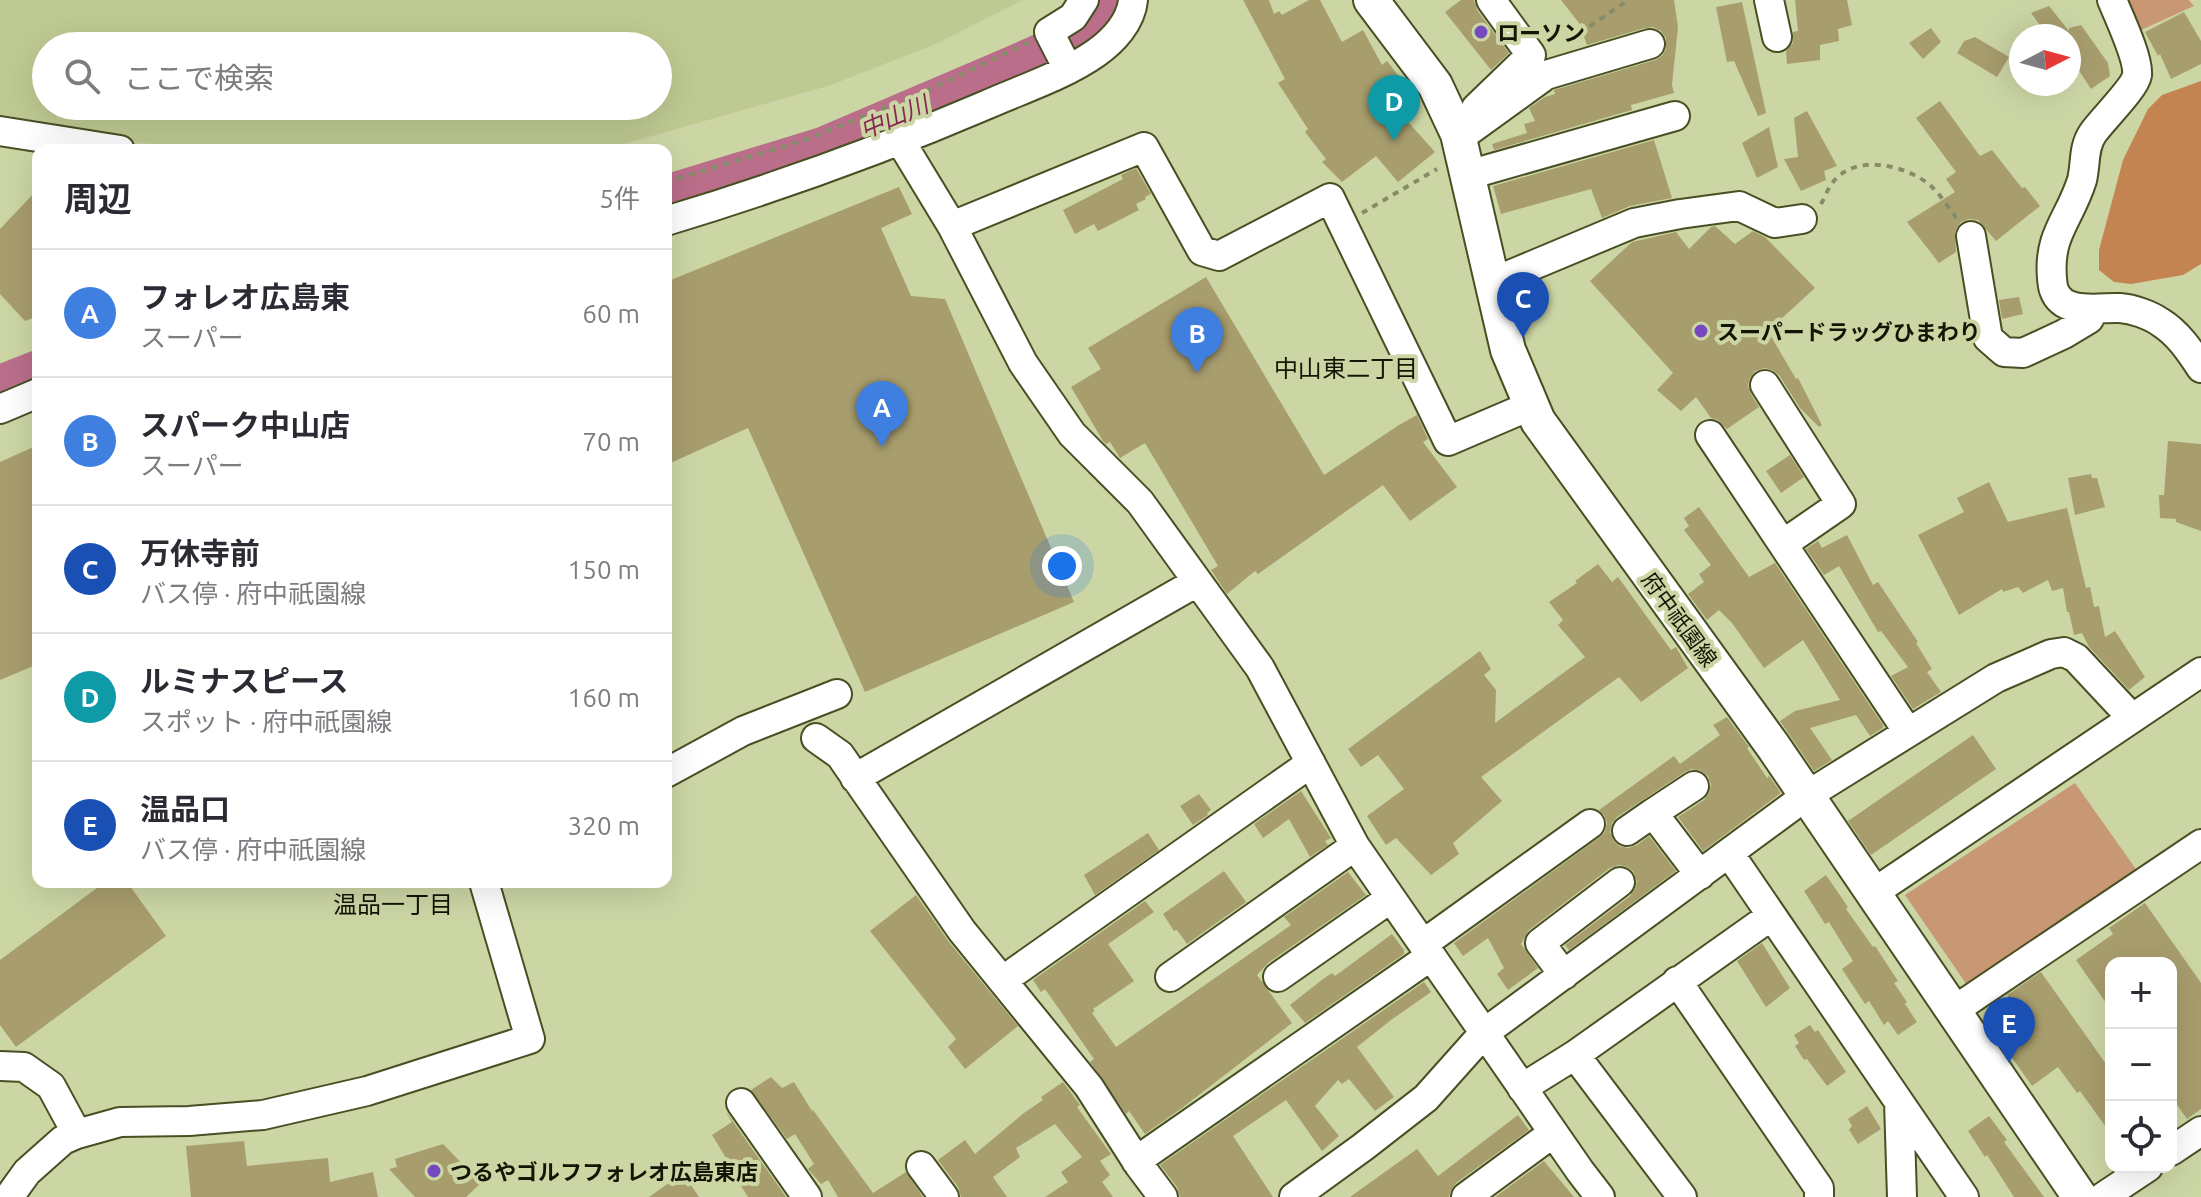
<!DOCTYPE html>
<html lang="ja">
<meta charset="utf-8">
<style>
body{margin:0;font-family:Ubuntu,"Noto Sans JP",sans-serif;background:#f2f2f3;color:#2b2b33}
.controls{position:absolute;right:24px;bottom:24px;display:grid;overflow:hidden;border-radius:16px;box-shadow:0 8px 32px #0002}
.controls button{width:72px;height:72px;display:grid;place-items:center;padding:0;border:0;border-bottom:2px solid #e1e1e2;background:#fff;color:#2b2b33;font:40px sans-serif}
.compass{position:absolute;left:2009px;top:24px;width:72px;height:72px;border-radius:50%;background:#fff;box-shadow:0 8px 32px #0002;rotate:84deg}
.you{position:absolute;left:1062px;top:566px;width:28px;height:28px;margin:-20px;border:6px solid #fff;border-radius:50%;background:#1a73e8;box-shadow:0 0 0 12px #1a73e833}
.badge{display:grid;place-items:center;width:52px;height:52px;border-radius:50%;background:#b45309;color:#fff;font-size:26px;font-weight:700}
.pin{position:absolute;translate:-50% -66px;filter:drop-shadow(0 2px 4px #0008)}
.pin::after{content:'';position:absolute;top:42px;width:28px;height:24px;background:inherit;clip-path:polygon(0 0,100% 0,50% 100%)}
.list{margin:0;padding:0;list-style:none}
h2{display:flex;justify-content:space-between;align-items:center;height:104px;margin:0;padding:0 32px;font-size:34px}
h2 small{font-size:26px;font-weight:400;color:#7c7c81}
.list li{display:grid;grid-template-columns:52px 1fr auto;gap:24px;align-items:center;box-sizing:border-box;height:128px;padding:0 32px;border-top:2px solid #e1e1e2}
.list b{display:block;font-size:30px;white-space:nowrap}
.list p{margin:0;font-size:26px;white-space:nowrap;color:#7c7c81}
.list em{font-size:26px;font-style:normal;color:#7c7c81}
.icon{flex:none;width:44px;height:44px;fill:none;stroke:currentColor;stroke-width:2;stroke-linecap:round;stroke-linejoin:round}
.map{position:relative;flex:none;width:2201px;height:1197px;overflow:hidden}
.search{position:absolute;background:#fff;box-shadow:0 8px 32px #0002;left:32px;top:32px;width:640px;height:88px;display:flex;align-items:center;gap:20px;box-sizing:border-box;padding:0 28px;border-radius:44px;color:#7c7c81;font-size:30px}
.panel{position:absolute;background:#fff;box-shadow:0 8px 32px #0002;left:32px;top:144px;width:640px;height:744px;border-radius:16px}
.map>svg:first-child{display:block}
.built{fill:#bfca92;fill-rule:evenodd}
.green{fill:#c89875}
.forest{fill:#c48452}
.lines{fill:none;stroke-linecap:round;stroke-linejoin:round}
.river{stroke:#bb6e8a;stroke-width:40}
.building{fill:#a89d6d}
.minor-casing{stroke:#484f23;stroke-width:32}
.major-casing{stroke:#484f23;stroke-width:38}
.path{stroke:#858c68;stroke-width:4;stroke-dasharray:6 6;stroke-linecap:butt}
.minor{stroke:#fff;stroke-width:28}
.major{stroke:#fff;stroke-width:34}
.poi-dot{fill:#7749c1;stroke:#ccd6a5;stroke-width:3}
.labels{text-anchor:middle;dominant-baseline:central;stroke-width:8;stroke-linejoin:round;paint-order:stroke}
.poi-label{font-size:22px;font-weight:bold;fill:#131605;stroke:#ccd6a5;text-anchor:start}
.street-label{font-size:22px;fill:#131605;stroke:#ccd6a5}
.water-label{font-size:24px;font-style:italic;fill:#872952;stroke:#ccd6a5}
.neighbourhood-label{font-size:24px;fill:#131605;stroke:#ccd6a5}
</style>
<div class="map">
<svg width="2201" height="1197" viewBox="0 0 2201 1197">
<rect width="100%" height="100%" fill="#ccd6a5"/>
<path class="built" d="M 0,0 L 1023,0 L 938,43 L 831,85 L 603,150 L 189,150 L 0,121 ZM 46,46 L 658,46 L 658,106 L 46,106 Z"/>
<path class="green" d="M 2126,0 L 2189,0 L 2194,6 L 2139,31 Z
M 2075,783 L 2138,872 L 1967,985 L 1905,895 Z"/>
<path class="forest" d="M 2201,81 L 2201,264 L 2183,275 L 2131,284 L 2114,282 L 2099,270 L 2099,250 L 2123,160 L 2148,109 L 2162,95 Z"/>
<g class="lines">
<path class="river" d="M 666,195 L 823,147 L 1008,68 L 1071,40 L 1087,26 L 1097,0
M 0,385 L 38,370"/>
</g>
<path class="building" d="M 1243,0 L 1269,0 L 1274,14 L 1279,11 L 1282,15 L 1309,0 L 1320,0 L 1342,42 L 1363,30 L 1382,65 L 1387,61 L 1401,79 L 1383,94 L 1435,152 L 1398,182 L 1376,156 L 1342,182 L 1322,162 L 1326,159 L 1305,132 L 1308,129 L 1278,83 L 1285,79 Z
M 1461,0 L 1474,0 L 1477,10 L 1509,53 L 1491,70 L 1445,12 Z
M 1561,0 L 1674,0 L 1678,27 L 1672,85 L 1674,93 L 1631,105 L 1632,110 L 1494,150 L 1492,144 L 1527,133 L 1524,124 L 1535,121 L 1529,108 L 1545,97 L 1555,94 L 1554,90 L 1655,60 L 1662,56 L 1666,49 L 1666,38 L 1661,31 L 1653,27 L 1645,28 L 1587,45 L 1579,23 Z
M 1795,0 L 1847,0 L 1852,25 L 1838,29 L 1839,41 L 1820,45 L 1820,60 L 1787,64 L 1786,51 L 1793,43 L 1793,32 L 1798,31 Z
M 1742,2 L 1766,113 L 1758,116 L 1734,61 L 1727,62 L 1716,7 Z
M 2049,6 L 2069,31 L 2069,28 L 2081,25 L 2108,63 L 2110,76 L 2091,89 L 2069,55 L 2069,36 L 2048,36 L 2031,13 Z
M 2184,12 L 2201,41 L 2201,64 L 2171,79 L 2160,54 L 2158,56 L 2145,32 Z
M 1931,28 L 1941,42 L 1923,59 L 1909,43 Z
M 1975,37 L 2009,57 L 1997,77 L 1957,53 L 1964,41 Z
M 1940,101 L 1980,156 L 1992,150 L 2022,188 L 2025,187 L 2040,206 L 1996,241 L 1978,220 L 1969,219 L 1961,222 L 1955,231 L 1956,252 L 1939,263 L 1907,222 L 1955,192 L 1946,179 L 1956,172 L 1916,118 Z
M 1807,111 L 1837,166 L 1824,171 L 1826,180 L 1801,191 L 1784,159 L 1798,157 L 1794,118 Z
M 1769,127 L 1778,167 L 1757,178 L 1742,143 Z
M 1654,140 L 1672,198 L 1630,206 L 1602,218 L 1591,189 L 1501,214 L 1493,186 Z
M 1136,168 L 1151,194 L 1145,197 L 1146,199 L 1136,204 L 1139,210 L 1098,231 L 1094,224 L 1075,234 L 1063,210 L 1123,179 L 1121,175 Z
M 899,187 L 912,214 L 881,228 L 911,296 L 945,299 L 1074,602 L 865,692 L 748,428 L 666,465 L 666,282 Z
M 38,189 L 38,316 L 25,321 L 0,294 L 0,229 Z
M 1715,226 L 1735,244 L 1753,231 L 1765,237 L 1815,288 L 1768,331 L 1796,379 L 1798,378 L 1822,425 L 1819,427 L 1800,408 L 1779,375 L 1772,370 L 1765,368 L 1755,371 L 1750,378 L 1748,385 L 1751,394 L 1759,407 L 1727,429 L 1718,420 L 1711,418 L 1696,397 L 1681,411 L 1657,390 L 1673,373 L 1590,281 L 1632,242 L 1676,232 L 1689,249 L 1711,227 Z
M 1206,277 L 1324,475 L 1399,425 L 1417,415 L 1428,439 L 1423,442 L 1457,487 L 1410,521 L 1383,485 L 1258,574 L 1255,571 L 1227,594 L 1211,570 L 1218,566 L 1145,443 L 1120,458 L 1110,442 L 1106,444 L 1103,441 L 1071,387 L 1101,369 L 1088,348 Z
M 2019,297 L 2023,314 L 2002,319 L 1999,300 Z
M 2168,441 L 2201,444 L 2201,531 L 2176,522 L 2176,519 L 2160,518 L 2159,495 L 2164,495 Z
M 38,445 L 38,664 L 0,680 L 0,462 Z
M 1790,455 L 1804,477 L 1781,493 L 1766,471 Z
M 2091,474 L 2092,478 L 2097,478 L 2105,507 L 2075,515 L 2068,478 Z
M 1989,482 L 2008,522 L 2067,508 L 2086,588 L 2090,587 L 2094,607 L 2099,606 L 2105,637 L 2115,631 L 2145,677 L 2129,690 L 2089,647 L 2082,633 L 2074,635 L 2069,612 L 2067,612 L 2063,588 L 2052,591 L 2048,580 L 2023,593 L 2018,587 L 2003,592 L 2002,589 L 1959,615 L 1918,535 L 1964,512 L 1957,498 Z
M 1699,507 L 1749,577 L 1775,563 L 1883,725 L 1883,728 L 1870,736 L 1856,715 L 1810,728 L 1832,760 L 1814,771 L 1780,721 L 1795,711 L 1840,700 L 1803,640 L 1764,668 L 1732,623 L 1719,610 L 1707,620 L 1688,594 L 1704,582 L 1699,574 L 1711,565 L 1684,530 L 1689,526 L 1684,518 Z
M 1847,535 L 1873,585 L 1878,582 L 1918,642 L 1916,643 L 1932,669 L 1927,672 L 1941,692 L 1913,709 L 1891,676 L 1908,667 L 1881,631 L 1878,632 L 1839,566 L 1824,575 L 1806,549 L 1818,541 L 1822,548 Z
M 1598,564 L 1612,582 L 1618,577 L 1671,650 L 1676,647 L 1688,668 L 1641,702 L 1619,677 L 1481,777 L 1502,801 L 1453,843 L 1459,854 L 1431,875 L 1396,838 L 1386,845 L 1367,816 L 1404,789 L 1378,755 L 1361,767 L 1348,749 L 1480,651 L 1491,669 L 1484,675 L 1496,690 L 1495,723 L 1585,657 L 1558,625 L 1563,620 L 1549,602 L 1577,583 L 1575,581 Z
M 1727,717 L 1749,747 L 1747,748 L 1767,778 L 1769,776 L 1781,793 L 1703,851 L 1678,817 L 1704,800 L 1709,793 L 1711,784 L 1708,776 L 1701,771 L 1692,769 L 1685,772 L 1617,817 L 1612,823 L 1610,832 L 1614,841 L 1619,846 L 1628,848 L 1637,845 L 1649,836 L 1676,871 L 1569,950 L 1565,945 L 1630,896 L 1635,889 L 1637,881 L 1633,871 L 1627,867 L 1619,865 L 1610,868 L 1529,930 L 1521,944 L 1538,968 L 1508,990 L 1497,974 L 1504,968 L 1488,938 L 1463,956 L 1454,943 L 1600,837 L 1605,832 L 1607,823 L 1604,815 L 1599,810 L 1674,756 L 1680,764 L 1720,735 L 1713,725 Z
M 1973,735 L 1996,769 L 1871,855 L 1848,821 Z
M 1301,791 L 1331,838 L 1325,841 L 1328,845 L 1310,857 L 1289,819 L 1263,838 L 1254,824 Z
M 1199,794 L 1211,810 L 1207,813 L 1208,815 L 1193,825 L 1180,806 Z
M 1148,833 L 1159,850 L 1095,895 L 1084,875 Z
M 1224,871 L 1246,902 L 1187,944 L 1177,930 L 1174,931 L 1163,914 Z
M 1348,872 L 1366,895 L 1268,963 L 1257,975 L 1292,1023 L 1182,1108 L 1145,1134 L 1129,1111 L 1126,1114 L 1090,1062 L 1094,1059 L 1045,989 L 1041,992 L 1033,980 L 1145,901 L 1154,912 L 1108,944 L 1134,981 L 1093,1009 L 1095,1011 L 1092,1013 L 1116,1047 L 1291,925 L 1284,917 Z
M 1826,875 L 1848,907 L 1846,909 L 1873,947 L 1875,946 L 1898,981 L 1894,983 L 1907,1002 L 1905,1004 L 1917,1022 L 1898,1035 L 1888,1021 L 1884,1025 L 1869,1001 L 1865,1004 L 1842,969 L 1853,961 L 1829,922 L 1825,924 L 1804,891 Z
M 105,882 L 127,882 L 166,936 L 16,1047 L 0,1025 L 0,960 Z
M 916,895 L 949,942 L 1018,1026 L 965,1069 L 948,1047 L 956,1039 L 870,931 Z
M 2145,903 L 2201,983 L 2201,1109 L 2187,1119 L 2171,1096 L 2171,963 L 2111,963 L 2111,1010 L 2076,960 L 2113,934 L 2109,928 Z
M 1392,934 L 1404,950 L 1404,954 L 1305,1023 L 1290,1005 L 1323,979 L 1332,973 L 1335,976 Z
M 1762,943 L 1790,988 L 1766,1007 L 1737,961 Z
M 2041,972 L 2111,1071 L 2111,1134 L 2080,1091 L 2077,1093 L 2058,1067 L 2032,1086 L 1987,1022 L 2012,1003 L 2007,995 Z
M 1424,982 L 1431,992 L 1391,1020 L 1357,1047 L 1394,1097 L 1375,1111 L 1349,1079 L 1342,1084 L 1338,1080 L 1315,1106 L 1339,1136 L 1322,1151 L 1286,1100 L 1233,1136 L 1273,1197 L 1180,1197 L 1177,1187 L 1160,1165 Z
M 1810,1025 L 1815,1032 L 1818,1030 L 1846,1072 L 1827,1086 L 1807,1059 L 1804,1060 L 1795,1046 L 1799,1043 L 1794,1035 Z
M 771,1077 L 782,1088 L 794,1082 L 812,1111 L 813,1110 L 873,1193 L 906,1172 L 923,1197 L 838,1197 L 828,1180 L 821,1184 L 808,1169 L 814,1164 L 795,1134 L 787,1139 L 751,1090 Z
M 1063,1082 L 1080,1105 L 1077,1107 L 1111,1154 L 1100,1161 L 1110,1175 L 1102,1182 L 1113,1197 L 1045,1197 L 1068,1182 L 1061,1172 L 1082,1157 L 1055,1124 L 1016,1148 L 1020,1157 L 993,1177 L 1007,1197 L 961,1197 L 958,1187 L 938,1160 L 965,1140 L 975,1154 L 1024,1113 L 1043,1100 L 1041,1097 Z
M 1867,1106 L 1881,1129 L 1858,1144 L 1849,1130 L 1852,1126 L 1848,1119 Z
M 727,1114 L 727,1113 L 786,1197 L 748,1197 L 727,1164 L 729,1163 L 712,1135 L 732,1122 Z
M 1518,1115 L 1529,1130 L 1456,1183 L 1451,1190 L 1449,1197 L 1350,1197 L 1417,1149 L 1438,1176 Z
M 1989,1116 L 2007,1140 L 2004,1142 L 2044,1197 L 2014,1197 L 1987,1155 L 1985,1157 L 1968,1131 Z
M 244,1141 L 247,1166 L 328,1158 L 330,1182 L 373,1172 L 378,1197 L 191,1197 L 186,1146 Z
M 443,1144 L 481,1183 L 466,1197 L 415,1197 L 389,1169 L 397,1167 L 395,1159 Z
M 1544,1161 L 1574,1197 L 1495,1197 Z
M 683,1173 L 699,1197 L 649,1197 Z"/>
<g class="lines">
<defs>
<path id="minor" d="M 1769,0 L 1777,37
M 2112,0 C 2119,17 2139,59 2137,75 C 2135,88 2102,120 2093,133 C 2083,147 2086,164 2082,180 C 2070,219 2048,234 2052,278 C 2052,279 2053,289 2054,290 C 2063,316 2100,307 2120,308 C 2133,309 2150,315 2160,322 C 2178,333 2190,351 2201,368
M 1068,69 L 1049,32 L 1073,17 L 1084,0
M 1476,108 L 1531,55 L 1491,0
M 0,131 L 120,150
M 1459,138 L 1546,75 L 1650,44
M 901,142 L 952,226 L 1023,363 L 1072,434 L 1140,502 L 1260,668 L 1355,846 L 1580,1171 L 1600,1197
M 1468,175 L 1675,116
M 666,221 C 775,188 881,150 986,105 C 1022,89 1063,76 1096,53 C 1113,41 1131,22 1133,0
M 952,226 L 1144,147 L 1202,251 L 1219,256 L 1330,198 L 1448,441 L 1530,406
M 1971,236 L 1988,338 L 2004,352 L 2023,353 L 2064,334 L 2089,319 L 2094,310
M 1493,282 L 1634,223 L 1680,214 L 1739,206 L 1775,223 L 1802,219
M 1765,385 L 1841,504 L 1783,544
M 0,409 L 38,393
M 1710,435 L 1908,732
M 816,738 L 840,755 L 962,931 L 1089,1087 L 1139,1165 L 1163,1197
M 666,773 L 743,731 L 837,694
M 855,778 L 1197,582
M 1694,786 L 1653,813 L 1700,875
M 1627,831 L 1653,813
M 1729,853 L 1964,1197
M 1873,893 L 2201,672
M 1423,944 L 1590,824
M 1016,971 L 1311,763
M 1564,975 L 1540,943 L 1620,882
M 1170,977 L 1355,846
M 1278,977 L 1391,898
M 1677,981 L 1819,1188 L 1819,1197
M 1953,1011 L 2201,844
M 1575,1055 L 1682,1197
M 0,1066 L 24,1067 L 51,1086 L 77,1134
M 1522,1088 L 1575,1055 L 1771,916
M 1899,1102 L 1902,1197
M 741,1103 L 807,1197
M 2171,1151 L 2201,1131
M 1136,1161 L 1431,956
M 921,1166 L 944,1197
M 9,1197 L 27,1172 L 63,1140 L 77,1134 L 120,1122 L 189,1121 L 263,1115 L 367,1091 L 530,1039 L 484,882
M 1294,1197 L 1363,1147 L 1426,1098 L 1484,1033 L 1806,796 L 1996,678 L 2051,654 L 2064,652 L 2076,658 L 2132,718
M 1466,1197 L 1553,1133
M 2103,1197 L 2148,1167"/>
<path id="major" d="M 1371,0 L 1435,85 L 1458,134 L 1508,350 L 1538,421 L 1773,746 L 2080,1197"/>
</defs>
<use href="#minor" class="minor-casing"/>
<use href="#major" class="major-casing"/>
<path class="path" d="M 1570,40 L 1628,0
M 666,182 L 802,141 L 918,95 L 1029,42
M 1821,204 C 1825,197 1828,188 1833,182 C 1856,153 1905,165 1930,185 C 1940,194 1949,208 1957,219
M 1362,213 L 1437,169"/>
<use href="#minor" class="minor"/>
<use href="#major" class="major"/>
</g>
<g class="poi-dot">
<circle cx="1481" cy="32" r="8"/>
<circle cx="1701" cy="331" r="8"/>
<circle cx="434" cy="1171" r="8"/>
</g>
<g class="labels">
<g class="poi-label">
<text x="1497" y="32">ローソン</text>
<text x="1717" y="331">スーパードラッグひまわり</text>
<text x="450" y="1171">つるやゴルフフォレオ広島東店</text>
</g>
<g class="street-label">
<text transform="translate(1680 619) rotate(54)">府中祇園線</text>
</g>
<g class="water-label">
<text transform="translate(894 117) rotate(-23)">中山川</text>
</g>
<g class="neighbourhood-label">
<text x="1346" y="368">中山東二丁目</text>
<text x="393" y="904">温品一丁目</text>
</g>
</g>
</svg>
<div class="controls">
<button>+</button>
<button>−</button>
<button><svg class="icon" aria-label="locate" viewBox="0 0 24 24"><circle cx="12" cy="12" r="6"/><path d="M12 2v4M12 18v4M2 12h4M18 12h4"/></svg></button>
</div>
<svg class="compass" viewBox="-18 -18 36 36"><path d="M0-13l5 13h-10z" fill="#e53935"/><path d="M0 13l5-13h-10z" fill="#7c7c81"/></svg>
<div class="you"></div>
<div class="pin badge" style="left:882px;top:447px;background:#3f7fe0">A</div>
<div class="pin badge" style="left:1197px;top:373px;background:#3f7fe0">B</div>
<div class="pin badge" style="left:1523px;top:338px;background:#1a4fb4">C</div>
<div class="pin badge" style="left:1394px;top:141px;background:#0f9aa8">D</div>
<div class="pin badge" style="left:2009px;top:1063px;background:#1a4fb4">E</div>
<div class="search"><svg class="icon" aria-label="search" viewBox="0 0 24 24"><circle cx="10" cy="10" r="6"/><path d="M15 15l6 6"/></svg>ここで検索</div>
<section class="panel">
<h2>周辺<small>5件</small></h2>
<ul class="list">
<li><span class="badge" style="background:#3f7fe0">A</span><div><b>フォレオ広島東</b><p>スーパー</p></div><em>60 m</em></li>
<li><span class="badge" style="background:#3f7fe0">B</span><div><b>スパーク中山店</b><p>スーパー</p></div><em>70 m</em></li>
<li><span class="badge" style="background:#1a4fb4">C</span><div><b>万休寺前</b><p>バス停 · 府中祇園線</p></div><em>150 m</em></li>
<li><span class="badge" style="background:#0f9aa8">D</span><div><b>ルミナスピース</b><p>スポット · 府中祇園線</p></div><em>160 m</em></li>
<li><span class="badge" style="background:#1a4fb4">E</span><div><b>温品口</b><p>バス停 · 府中祇園線</p></div><em>320 m</em></li>
</ul>
</section>
</div>
